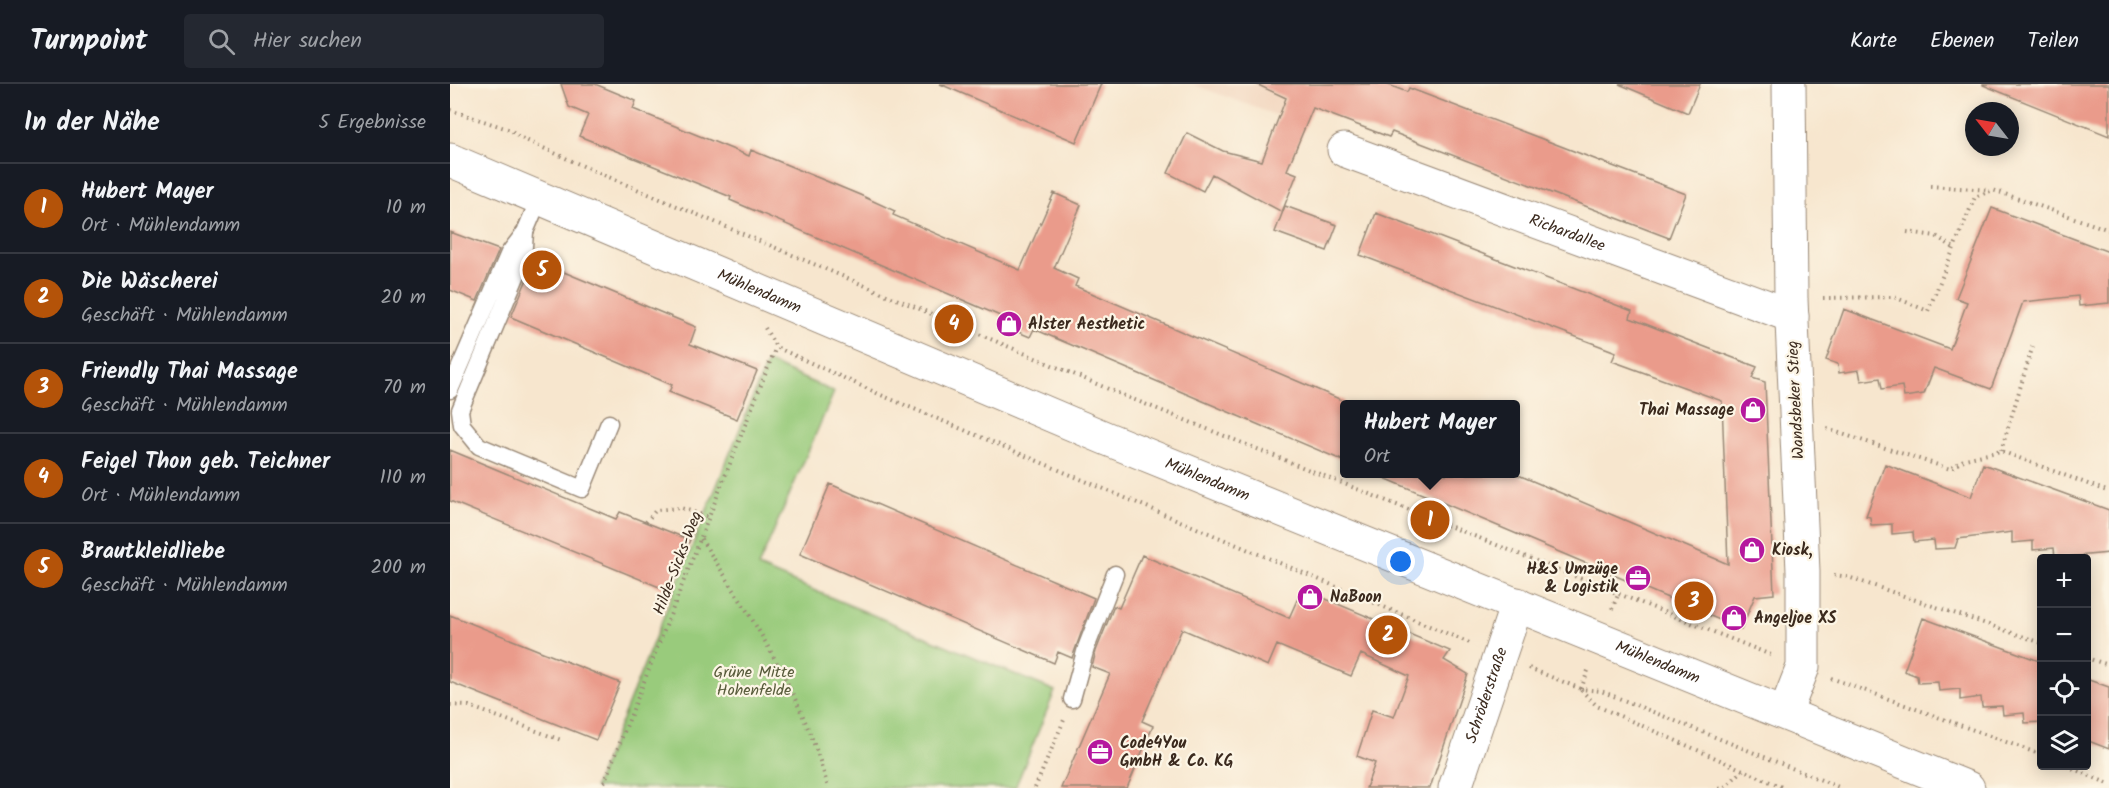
<!DOCTYPE html>
<html lang="de">
<meta charset="utf-8">
<style>
body{margin:0;font-family:Kalam,sans-serif;background:#242831;color:#f1f3f6}
.controls{position:absolute;right:18px;bottom:18px;display:grid;overflow:hidden;border-radius:6px;box-shadow:0 3px 15px #0003}
.controls button{width:54px;height:54px;display:grid;place-items:center;padding:0;border:0;border-bottom:2px solid #363941;background:#171b24;color:#f1f3f6;font:30px sans-serif}
.compass{position:absolute;left:1515px;top:18px;width:54px;height:54px;border-radius:50%;background:#171b24;box-shadow:0 3px 15px #0003;rotate:301deg}
.you{position:absolute;left:951px;top:478px;width:21px;height:21px;margin:-15px;border:4px solid #fff;border-radius:50%;background:#1a73e8;box-shadow:0 0 0 9px #1a73e833}
.badge{display:grid;place-items:center;width:39px;height:39px;border-radius:50%;background:#b45309;color:#fff;font-size:20px;font-weight:700}
.pin{position:absolute;translate:-50% -50%;border:3px solid #fff;box-shadow:0 2px 6px #0006}
.popup{position:absolute;left:890px;top:316px;width:180px;height:78px;box-sizing:border-box;display:grid;place-content:center;border-radius:6px;background:#171b24;filter:drop-shadow(0 2px 4px #0005);font-size:20px;white-space:nowrap;color:#9ea1a6}
.popup b{font-size:22px;color:#f1f3f6}
.popup::after{content:'';position:absolute;left:50%;top:100%;margin-left:-12px;border:12px solid transparent;border-top-color:#171b24}
.list{margin:0;padding:0;list-style:none}
h2{display:flex;justify-content:space-between;align-items:center;height:78px;margin:0;padding:0 24px;font-size:26px}
h2 small{font-size:20px;font-weight:400;color:#9ea1a6}
.list li{display:grid;grid-template-columns:39px 1fr auto;gap:18px;align-items:center;box-sizing:border-box;height:90px;padding:0 24px;border-top:2px solid #363941}
.list b{display:block;font-size:22px;white-space:nowrap}
.list p{margin:0;font-size:20px;white-space:nowrap;color:#9ea1a6}
.list em{font-size:20px;font-style:normal;color:#9ea1a6}
.icon{flex:none;width:33px;height:33px;fill:none;stroke:currentColor;stroke-width:2;stroke-linecap:round;stroke-linejoin:round}
.map{position:relative;flex:none;width:1659px;height:704px;overflow:hidden}
header{display:flex;align-items:center;gap:36px;box-sizing:border-box;height:84px;padding:0 30px;background:#171b24;border-bottom:2px solid #363941}
header strong{font-size:28px}
nav{display:flex;gap:33px;margin-inline-start:auto;font-size:21px}
.search{width:420px;height:54px;background:#242831;display:flex;align-items:center;gap:15px;box-sizing:border-box;padding:0 21px;border-radius:6px;color:#9ea1a6;font-size:22px}
main{display:flex}
aside{flex:1;background:#171b24}
.map>svg:first-child{display:block}
.built{fill:#f2d5be}
.green{fill:#99cb7b;stroke:#6a7a4c;stroke-width:1.5}
.building{fill:#ea9b8b}
.lines{fill:none;stroke-linecap:round;stroke-linejoin:round}
.service-casing{stroke:#998876;stroke-width:19}
.minor-casing{stroke:#998876;stroke-width:35}
.secondary-casing{stroke:#998876;stroke-width:35}
.path{stroke:#998876;stroke-width:4;stroke-dasharray:1.5 4.5;stroke-linecap:butt}
.service{stroke:#fff;stroke-width:16}
.minor{stroke:#fff;stroke-width:33}
.secondary{stroke:#fff;stroke-width:33}
.labels{text-anchor:middle;dominant-baseline:central;stroke-width:4.5;stroke-linejoin:round;paint-order:stroke}
.street-label{font-size:16px;fill:#3b2a1e;stroke:#fcf5e5}
.poi-label{font-size:16px;font-weight:bold;fill:#3b2a1e;stroke:#fcf5e5;text-anchor:start}
.park-label{font-size:16px;fill:#575a3a;stroke:#fcf5e5}
</style>
<header>
<strong>Turnpoint</strong>
<div class="search"><svg class="icon" aria-label="search" viewBox="0 0 24 24"><circle cx="10" cy="10" r="6"/><path d="M15 15l6 6"/></svg>Hier suchen</div>
<nav><a>Karte</a><a>Ebenen</a><a>Teilen</a></nav>
</header>
<main>
<aside>
<h2>In der Nähe<small>5 Ergebnisse</small></h2>
<ul class="list">
<li><span class="badge">1</span><div><b>Hubert Mayer</b><p>Ort · Mühlendamm</p></div><em>10 m</em></li>
<li><span class="badge">2</span><div><b>Die Wäscherei</b><p>Geschäft · Mühlendamm</p></div><em>20 m</em></li>
<li><span class="badge">3</span><div><b>Friendly Thai Massage</b><p>Geschäft · Mühlendamm</p></div><em>70 m</em></li>
<li><span class="badge">4</span><div><b>Feigel Thon geb. Teichner</b><p>Ort · Mühlendamm</p></div><em>110 m</em></li>
<li><span class="badge">5</span><div><b>Brautkleidliebe</b><p>Geschäft · Mühlendamm</p></div><em>200 m</em></li>
</ul>
</aside>
<div class="map">
<svg width="1659" height="704" viewBox="0 0 1659 704">
<rect width="100%" height="100%" fill="#fcf5e5"/>
<filter id="ink" filterUnits="userSpaceOnUse"><feTurbulence type="fractalNoise" baseFrequency=".0167" numOctaves="2"/><feDisplacementMap in="SourceGraphic" scale="12" xChannelSelector="R" yChannelSelector="G"/><feConvolveMatrix kernelMatrix="1 2 1 2 8 2 1 2 1" color-interpolation-filters="sRGB"/></filter>
<filter id="wash" filterUnits="userSpaceOnUse"><feTurbulence type="fractalNoise" baseFrequency=".008" numOctaves="4" result="noise"/><feDisplacementMap in="SourceGraphic" scale="24" xChannelSelector="R" yChannelSelector="G"/><feGaussianBlur stdDeviation="1.35" result="paint"/><feColorMatrix in="noise" values="0 0 0 0 0 0 0 0 0 0 0 0 0 0 0 0 0 1.4 0 .05"/><feComposite in="paint" operator="in"/></filter>
<g filter="url(#wash)">
<rect width="100%" height="100%" fill="#f7e6ce"/>
<path class="built" d="M 742,0 L 851,0 L 839,36 Z"/>
<path class="green" d="M 317,278 L 384,308 L 308,483 L 605,607 L 565,704 L 144,704 Z"/>
<g id="blocks">
<path class="building" d="M 111,0 L 145,0 L 186,17 L 183,25 L 299,72 L 301,66 L 410,111 L 445,127 L 443,131 L 570,186 L 604,109 L 631,121 L 604,184 L 628,195 L 625,202 L 894,317 L 894,377 L 584,245 L 580,253 L 554,242 L 557,235 L 280,116 L 281,113 L 129,52 L 138,31 L 119,23 Z
M 490,0 L 651,0 L 626,58 Z
M 806,0 L 936,0 L 957,8 L 959,4 L 1236,110 L 1219,154 L 942,48 L 939,53 L 863,24 L 837,86 L 847,90 L 832,128 L 762,90 L 753,107 L 718,89 L 737,49 L 773,67 L 812,77 L 836,14 Z
M 1169,0 L 1250,0 L 1238,29 Z
M 1659,0 L 1659,52 L 1533,1 L 1533,0 Z
M 835,122 L 887,141 L 877,167 L 825,148 Z
M 1542,124 L 1659,168 L 1659,219 L 1629,222 L 1628,212 L 1573,218 L 1541,305 L 1484,284 L 1474,310 L 1454,313 L 1452,302 L 1432,305 L 1430,294 L 1411,297 L 1409,286 L 1389,289 L 1388,280 L 1376,276 L 1394,225 L 1500,265 L 1517,218 L 1506,214 Z
M 926,129 L 1182,227 L 1180,234 L 1307,283 L 1302,294 L 1315,298 L 1324,510 L 1305,512 L 1291,545 L 925,390 L 1066,390 L 1278,480 L 1272,317 L 1162,277 L 1166,268 L 910,171 Z
M 0,148 L 49,166 L 27,217 L 0,206 Z
M 85,176 L 246,243 L 240,260 L 307,287 L 287,335 L 219,308 L 222,301 L 61,233 Z
M 0,366 L 166,435 L 170,428 L 240,456 L 219,507 L 0,417 Z
M 1435,380 L 1521,413 L 1533,380 L 1659,426 L 1659,469 L 1605,474 L 1604,464 L 1583,466 L 1583,457 L 1562,459 L 1562,448 L 1508,455 L 1505,464 L 1485,465 L 1484,456 L 1464,458 L 1463,448 L 1442,450 L 1442,440 L 1421,441 L 1420,433 L 1416,432 Z
M 380,400 L 644,514 L 622,574 L 608,568 L 604,579 L 350,470 Z
M 692,471 L 839,534 L 852,505 L 1000,567 L 994,576 L 1018,590 L 980,704 L 916,704 L 925,679 L 907,672 L 922,626 L 944,633 L 959,592 L 911,570 L 901,592 L 827,561 L 818,582 L 732,545 L 692,637 L 703,642 L 677,704 L 611,704 L 660,590 L 642,583 L 646,567 L 664,522 L 669,524 Z
M 0,531 L 170,599 L 146,656 L 0,598 Z
M 1473,534 L 1592,578 L 1592,638 L 1575,639 L 1574,629 L 1553,631 L 1552,622 L 1532,623 L 1531,613 L 1510,616 L 1510,605 L 1489,607 L 1488,598 L 1468,599 L 1467,592 L 1454,587 Z
M 1636,595 L 1659,603 L 1659,665 L 1636,656 Z"/>
</g>
</g>
<g filter="url(#ink)">
<use href="#blocks" fill-opacity="0" stroke="#998876" stroke-width="1.5"/>
<g class="lines">
<defs>
<path id="service" d="M 75,148 L 73,176 L 10,326 L 12,341 L 29,362 L 132,405 L 159,339
M 0,306 L 59,169 L 75,148 L 89,115
M 622,615 L 636,564 L 665,490"/>
<g id="minor">
<path id="s1" d="M 894,66 L 1342,232"/>
<path d="M 1335,629 L 1353,583 L 1353,487 L 1341,215 L 1339,0"/>
<path id="s2" d="M 1005,704 L 1067,520"/>
</g>
<g id="secondary">
<path id="s3" d="M 0,76 L 655,354 L 1518,704"/>
</g>
</defs>
<use href="#service" class="service-casing"/>
<use href="#minor" class="minor-casing"/>
<use href="#secondary" class="secondary-casing"/>
<path class="path" d="M 0,26 L 61,46 L 69,53 L 142,86 L 675,312 L 1321,571
M 1480,102 L 1539,106
M 1457,148 L 1486,152 L 1504,164
M 1373,214 L 1444,213 L 1478,227 L 1525,113 L 1543,106 L 1659,146
M 315,244 L 326,263 L 431,311 L 1022,560
M 1377,345 L 1500,385 L 1515,375 L 1551,367 L 1659,408
M 1551,367 L 1584,258
M 196,438 L 206,426 L 231,424 L 259,433
M 251,455 C 302,533 354,613 378,704
M 1384,491 L 1398,493 L 1592,559
M 1162,525 L 1168,511
M 1636,574 L 1659,581
M 1079,584 L 1131,605 L 1151,607 L 1391,704
M 1381,594 L 1592,671
M 1131,605 L 1139,584
M 1131,606 L 1147,622 L 1334,704
M 0,621 L 19,622 L 111,656
M 1617,682 L 1659,700
M 152,704 L 326,263
M 585,704 L 614,636
M 1269,704 L 1275,703 L 1293,686"/>
<use href="#service" class="service"/>
<use href="#minor" class="minor"/>
<use href="#secondary" class="secondary"/>
</g>
</g>
<defs>
<symbol id="shop-disc" viewBox="-11 -11 22 22"><circle r="9.5" fill="#b5179e" stroke="#fcf5e5"/><path d="M-5-2.5h2.3a2.7 3.5 0 0 1 5.4 0H5L5.5 6h-11ZM-1.5-2.5h3a1.5 2.3 0 0 0-3 0Z" fill="#fff"/></symbol>
<symbol id="office-disc" viewBox="-11 -11 22 22"><circle r="9.5" fill="#b5179e" stroke="#fcf5e5"/><path d="M-6-3h4V-5.5h4V-3h4V5H-6ZM-1-4.5V-3h2v-1.5ZM-6 0V1H6V0Z" fill="#fff"/></symbol>
</defs>
<g fill-rule="evenodd">
<use href="#shop-disc" x="544" y="225" width="30" height="30"/>
<use href="#shop-disc" x="1288" y="311" width="30" height="30"/>
<use href="#shop-disc" x="1287" y="451" width="30" height="30"/>
<use href="#office-disc" x="1173" y="479" width="30" height="30"/>
<use href="#shop-disc" x="845" y="498" width="30" height="30"/>
<use href="#shop-disc" x="1269" y="519" width="30" height="30"/>
<use href="#office-disc" x="635" y="653" width="30" height="30"/>
</g>
<g class="labels">
<g class="street-label">
<text stroke="none"><textPath href="#s1" startOffset="238">Richardallee</textPath></text>
<text stroke="none"><textPath href="#s3" startOffset="336">Mühlendamm</textPath></text>
<text transform="translate(1346 316) rotate(-93)">Wandsbeker Stieg</text>
<text stroke="none"><textPath href="#s3" startOffset="822">Mühlendamm</textPath></text>
<text transform="translate(228 479) rotate(-69)">Hilde-Sicks-Weg</text>
<text stroke="none"><textPath href="#s3" startOffset="1308">Mühlendamm</textPath></text>
<text stroke="none"><textPath href="#s2" startOffset="98">Schröderstraße</textPath></text>
</g>
<g class="poi-label">
<text x="578" y="240">Alster Aesthetic</text>
<text x="1284" y="326" text-anchor="end">Thai Massage</text>
<text x="1322" y="466">Kiosk,</text>
<text x="1168" y="485" text-anchor="end">H&amp;S Umzüge<tspan x="1168" dy="18">&amp; Logistik</tspan></text>
<text x="880" y="513">NaBoon</text>
<text x="1304" y="534">Angeljoe XS</text>
<text x="670" y="659">Code4You<tspan x="670" dy="18">GmbH &amp; Co. KG</tspan></text>
</g>
<g class="park-label">
<text x="304" y="588">Grüne Mitte<tspan x="304" dy="18">Hohenfelde</tspan></text>
</g>
</g>
</svg>
<div class="controls">
<button>+</button>
<button>−</button>
<button><svg class="icon" aria-label="locate" viewBox="0 0 24 24"><circle cx="12" cy="12" r="6"/><path d="M12 2v4M12 18v4M2 12h4M18 12h4"/></svg></button>
<button><svg class="icon" aria-label="layers" viewBox="0 0 24 24"><path d="M12 4l9 5-9 5-9-5zM3 14l9 5 9-5"/></svg></button>
</div>
<svg class="compass" viewBox="-18 -18 36 36"><path d="M0-13l5 13h-10z" fill="#e53935"/><path d="M0 13l5-13h-10z" fill="#9ea1a6"/></svg>
<div class="you"></div>
<div class="pin badge" style="left:980px;top:436px">1</div>
<div class="popup"><b>Hubert Mayer</b>Ort</div>
<div class="pin badge" style="left:938px;top:551px">2</div>
<div class="pin badge" style="left:1244px;top:517px">3</div>
<div class="pin badge" style="left:504px;top:240px">4</div>
<div class="pin badge" style="left:92px;top:186px">5</div>
</div>
</main>
